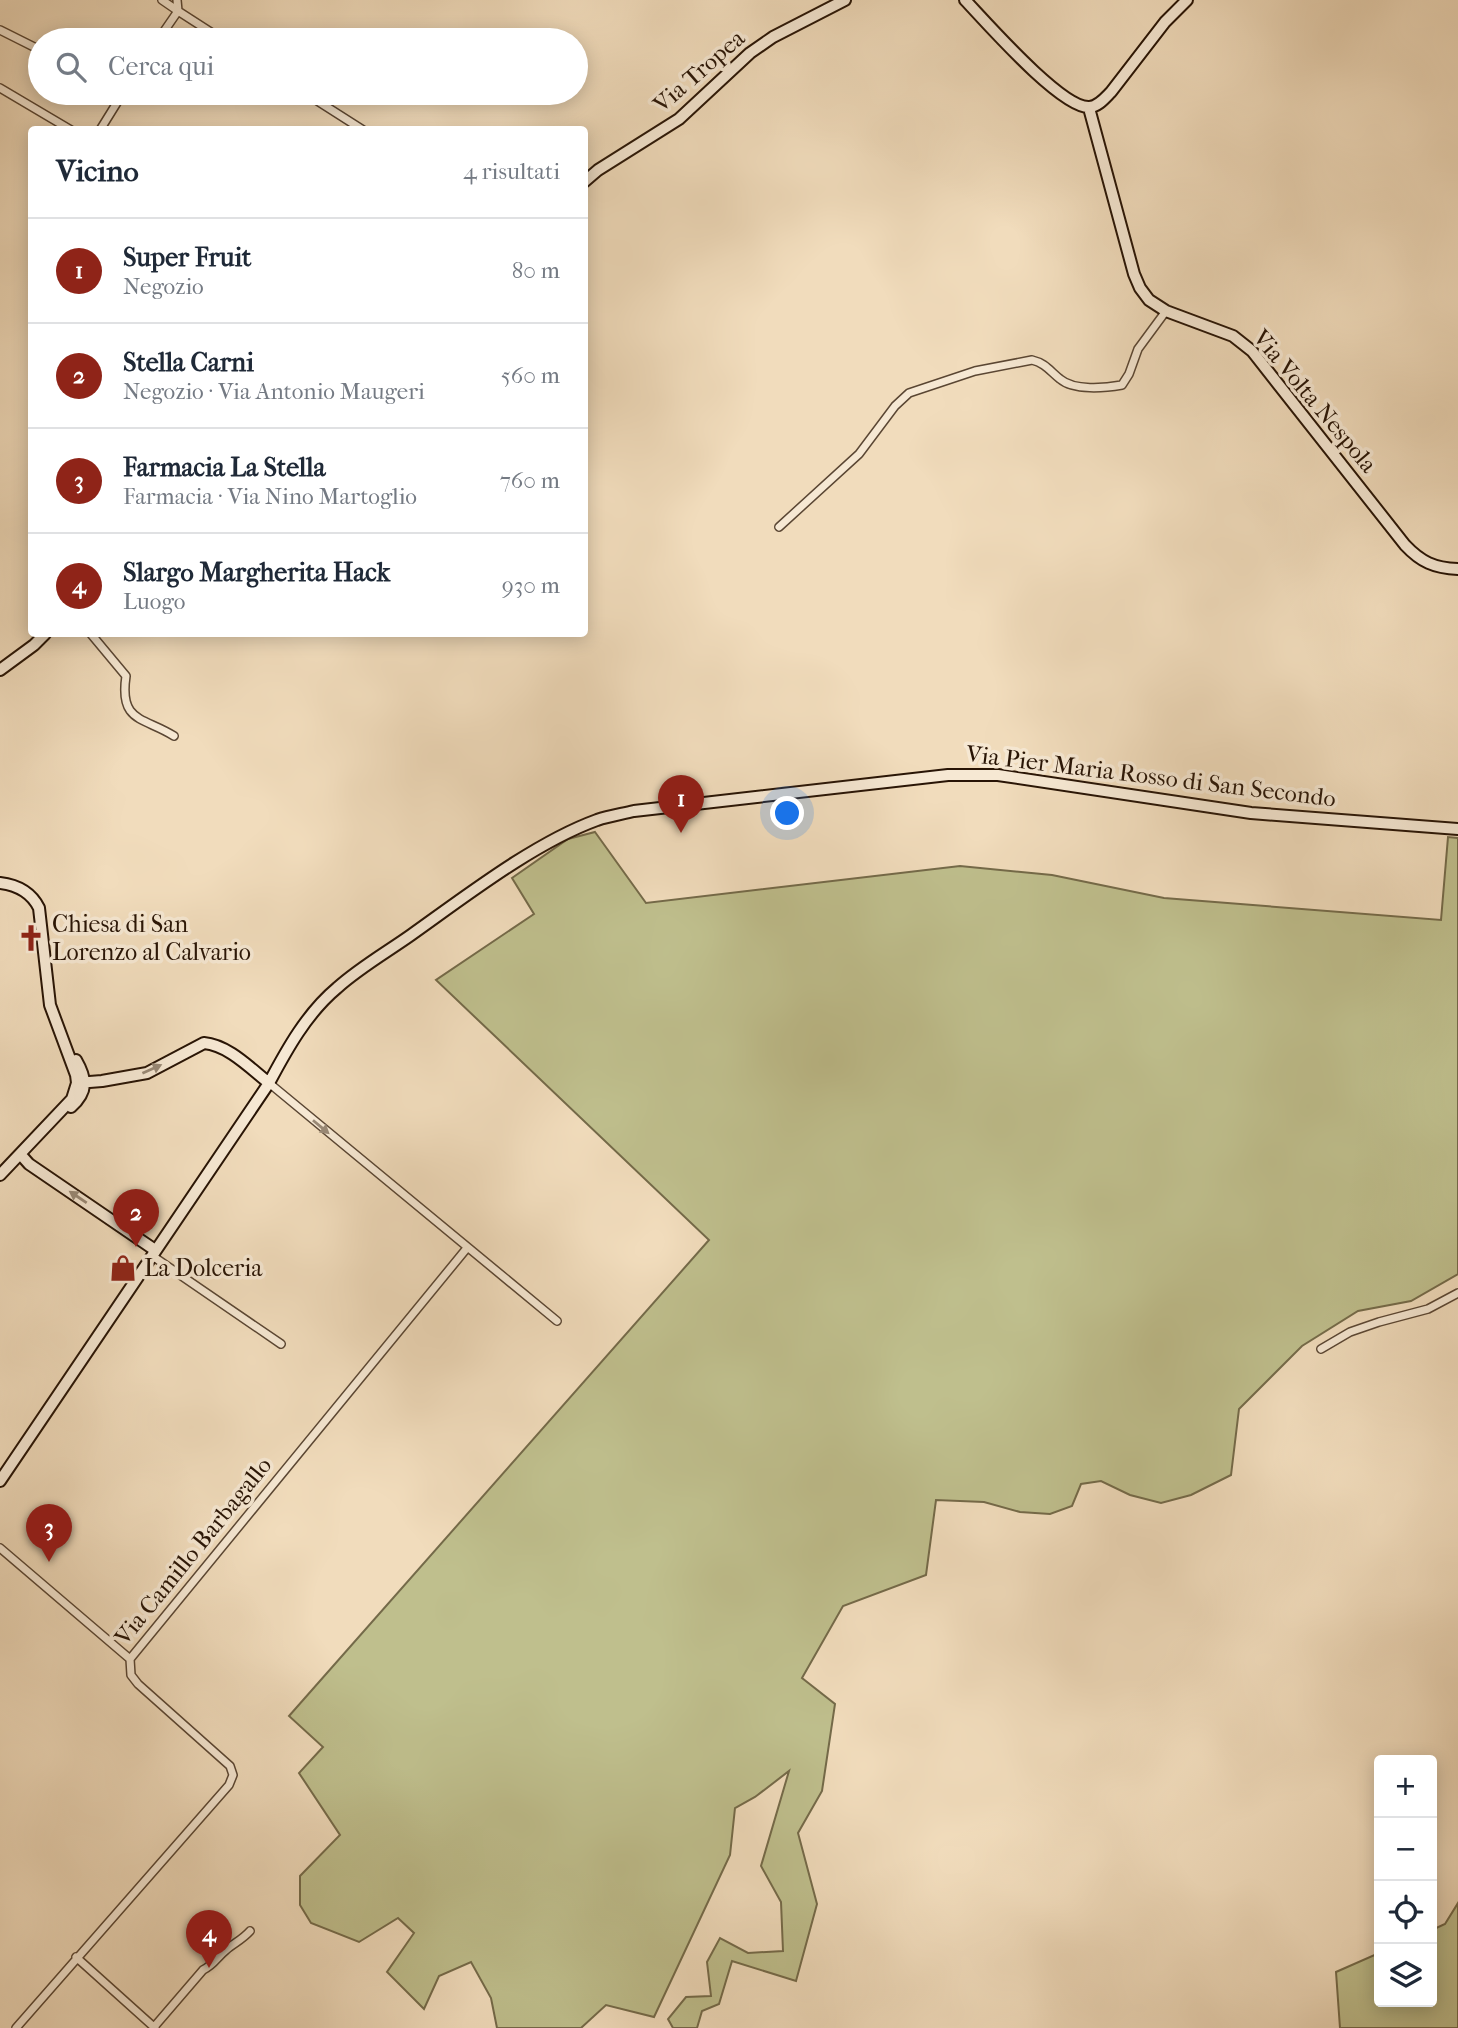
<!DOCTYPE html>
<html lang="it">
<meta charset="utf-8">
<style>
body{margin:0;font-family:"IM FELL French Canon",serif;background:#f2f2f3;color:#1f2937}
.controls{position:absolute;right:21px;bottom:21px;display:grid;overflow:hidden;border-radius:7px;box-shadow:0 4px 18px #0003}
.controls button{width:63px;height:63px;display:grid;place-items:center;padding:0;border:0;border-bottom:2px solid #e0e1e3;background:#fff;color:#1f2937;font:35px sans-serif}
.you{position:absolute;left:788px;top:814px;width:24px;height:24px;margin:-18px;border:5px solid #fff;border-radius:50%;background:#1a73e8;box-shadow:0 0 0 10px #1a73e833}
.badge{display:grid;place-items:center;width:46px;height:46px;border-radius:50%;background:#8f2418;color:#fff;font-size:23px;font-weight:700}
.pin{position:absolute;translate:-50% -58px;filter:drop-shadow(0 2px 4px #0008)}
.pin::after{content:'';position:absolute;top:37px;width:24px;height:21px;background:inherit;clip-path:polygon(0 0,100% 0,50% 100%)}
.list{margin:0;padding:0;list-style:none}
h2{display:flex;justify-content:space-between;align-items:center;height:91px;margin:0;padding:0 28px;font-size:30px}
h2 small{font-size:23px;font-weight:400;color:#747a83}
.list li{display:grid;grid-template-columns:46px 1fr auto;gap:21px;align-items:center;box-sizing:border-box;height:105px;padding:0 28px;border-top:2px solid #e0e1e3}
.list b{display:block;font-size:26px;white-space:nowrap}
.list p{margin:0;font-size:23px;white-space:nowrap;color:#747a83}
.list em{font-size:23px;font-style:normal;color:#747a83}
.icon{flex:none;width:38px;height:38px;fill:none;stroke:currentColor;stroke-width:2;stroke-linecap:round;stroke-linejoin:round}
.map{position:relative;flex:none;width:1458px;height:2028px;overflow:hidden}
.search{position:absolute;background:#fff;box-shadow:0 4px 18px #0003;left:28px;top:28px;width:560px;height:77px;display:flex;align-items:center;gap:18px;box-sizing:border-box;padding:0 24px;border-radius:38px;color:#747a83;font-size:26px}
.panel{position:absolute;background:#fff;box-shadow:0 4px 18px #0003;left:28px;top:126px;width:560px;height:511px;border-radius:7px}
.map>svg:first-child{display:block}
.green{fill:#bfbf8d;stroke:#746a49;stroke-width:2}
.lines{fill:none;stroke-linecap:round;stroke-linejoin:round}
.street-casing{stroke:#5a4633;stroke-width:10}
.secondary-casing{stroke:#281405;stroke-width:14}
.street{stroke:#f6e8d3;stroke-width:7}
.secondary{stroke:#f6e8d3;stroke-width:10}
.oneway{fill:#998976}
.labels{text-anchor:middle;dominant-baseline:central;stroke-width:7;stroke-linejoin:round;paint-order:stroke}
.street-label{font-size:24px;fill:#281405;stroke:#f6e8d3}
.poi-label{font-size:24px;fill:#281405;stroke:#f6e8d3;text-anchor:start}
</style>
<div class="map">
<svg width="1458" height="2028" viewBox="0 0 1458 2028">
<rect width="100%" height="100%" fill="#f1dcbc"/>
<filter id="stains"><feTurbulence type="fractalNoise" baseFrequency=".00286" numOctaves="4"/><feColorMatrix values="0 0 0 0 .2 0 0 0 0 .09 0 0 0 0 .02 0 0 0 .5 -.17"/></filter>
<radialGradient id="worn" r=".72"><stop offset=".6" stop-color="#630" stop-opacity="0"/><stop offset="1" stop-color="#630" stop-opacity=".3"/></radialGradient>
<path class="green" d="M 595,832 L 646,903 L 960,866 L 1052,875 L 1164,898 L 1441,920 L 1448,837 L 1458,838 L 1458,1274 L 1411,1301 L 1358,1311 L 1302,1346 L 1239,1409 L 1231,1475 L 1191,1495 L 1161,1503 L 1130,1495 L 1101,1481 L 1081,1484 L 1072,1506 L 1050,1514 L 1020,1512 L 984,1502 L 936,1500 L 926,1575 L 843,1606 L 802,1678 L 835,1704 L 822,1791 L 798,1833 L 817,1904 L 796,1981 L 732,1961 L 719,2004 L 702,2011 L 697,2028 L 673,2028 L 668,2019 L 686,1997 L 711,1996 L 707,1962 L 720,1938 L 748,1953 L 783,1951 L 781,1902 L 761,1866 L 789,1771 L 755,1797 L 735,1808 L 730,1855 L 654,2017 L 606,2005 L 581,2028 L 497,2028 L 491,1998 L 471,1962 L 439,1976 L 424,2009 L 387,1972 L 414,1933 L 398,1918 L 359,1942 L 311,1923 L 300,1905 L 300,1876 L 340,1835 L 299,1773 L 323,1747 L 289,1716 L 709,1240 L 436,980 L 534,914 L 512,878 L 568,839 Z
M 1458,1903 L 1458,2028 L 1340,2028 L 1336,1972 L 1379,1953 L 1379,2002 L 1432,2002 L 1432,1930 L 1445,1924 Z"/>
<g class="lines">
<defs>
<path id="street" d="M 177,0 L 178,11 L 223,40
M 0,30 L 40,50
M 158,40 L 178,11 L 162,0
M 0,88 L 71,130
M 305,93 L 363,130
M 100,130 L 123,93
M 779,527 L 859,454 L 895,406 L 909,393 L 975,371 L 1032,360 C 1045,363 1050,371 1060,379 C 1074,391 1105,388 1122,385 L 1129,374 L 1138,349 L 1166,311
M 91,634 L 126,676 C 119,723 144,717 174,736
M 269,1083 L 557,1321
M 151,1255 L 281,1344
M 1321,1349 L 1350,1332 L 1379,1322 L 1428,1309 L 1458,1293
M 0,1548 L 130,1659
M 76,1957 L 155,2028
M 154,2027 L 203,1970 C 215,1964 216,1958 226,1950 C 234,1943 242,1940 250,1931
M 16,2028 L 229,1785 L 233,1775 L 230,1766 L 138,1684 L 131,1675 L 130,1659 L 467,1248"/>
<path id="secondary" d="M 965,0 C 986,22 1061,108 1089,107 C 1098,107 1105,98 1111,92 L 1165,22 L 1187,0
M 1089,108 L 1134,274 L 1140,288 L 1149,300 L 1166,311 L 1233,336 L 1252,351 L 1405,545 C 1421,562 1434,568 1458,569
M 584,182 L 598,170 L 679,119 L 750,53 L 773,37 L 845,0
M 0,670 L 34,645 L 45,634
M 0,883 C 17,885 31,892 39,908 L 50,1005 L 76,1075 L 77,1083 L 72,1099 L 0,1175
M 77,1083 L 102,1081 L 147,1073 L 204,1043 C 228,1045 250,1068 269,1083
M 71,1107 C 88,1092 87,1079 76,1060
M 21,1155 L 29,1164 L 155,1250
M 0,1481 L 269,1083 C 287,1049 307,1013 337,988 C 359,968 387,952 411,935 C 466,896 534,843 597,820 C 609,816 622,814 634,811 L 948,775 L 998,775 L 1251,813 L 1458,829"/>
</defs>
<use href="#street" class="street-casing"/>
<use href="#secondary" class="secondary-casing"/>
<use href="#street" class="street"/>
<use href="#secondary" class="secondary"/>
</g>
<defs><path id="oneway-solid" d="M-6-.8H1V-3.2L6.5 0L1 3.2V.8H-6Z" transform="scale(1.75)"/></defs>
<g class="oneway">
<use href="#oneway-solid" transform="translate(152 1069) rotate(-24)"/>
<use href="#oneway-solid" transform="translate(321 1127) rotate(40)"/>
<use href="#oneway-solid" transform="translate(78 1197) rotate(-146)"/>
</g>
<defs>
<symbol id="church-bare" viewBox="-9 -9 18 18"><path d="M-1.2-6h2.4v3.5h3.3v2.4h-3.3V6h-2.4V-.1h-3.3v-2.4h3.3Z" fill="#8f2418" stroke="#f6e8d3" stroke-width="2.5" paint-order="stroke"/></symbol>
<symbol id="shop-bare" viewBox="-9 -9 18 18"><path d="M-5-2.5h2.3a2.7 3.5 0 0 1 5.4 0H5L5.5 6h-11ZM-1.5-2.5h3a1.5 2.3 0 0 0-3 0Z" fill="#8f2418" stroke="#f6e8d3" stroke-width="2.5" paint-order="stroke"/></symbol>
</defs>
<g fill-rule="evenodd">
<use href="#church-bare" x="12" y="919" width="38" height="38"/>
<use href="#shop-bare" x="104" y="1249" width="38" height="38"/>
</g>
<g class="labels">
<g class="street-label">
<text transform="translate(699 71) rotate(-41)">Via Tropea</text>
<text transform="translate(1315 401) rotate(50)">Via Volta Nespola</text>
<text transform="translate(1151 776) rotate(7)">Via Pier Maria Rosso di San Secondo</text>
<text transform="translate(193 1551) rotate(-51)">Via Camillo Barbagallo</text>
</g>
<g class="poi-label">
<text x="52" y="924">Chiesa di San<tspan x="52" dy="28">Lorenzo al Calvario</tspan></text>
<text x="144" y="1268">La Dolceria</text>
</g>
</g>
<rect width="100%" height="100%" filter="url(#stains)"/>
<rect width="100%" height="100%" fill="url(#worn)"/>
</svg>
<div class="controls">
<button>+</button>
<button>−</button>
<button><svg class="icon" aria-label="locate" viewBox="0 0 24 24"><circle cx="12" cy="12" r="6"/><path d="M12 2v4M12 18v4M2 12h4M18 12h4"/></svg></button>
<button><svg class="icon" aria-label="layers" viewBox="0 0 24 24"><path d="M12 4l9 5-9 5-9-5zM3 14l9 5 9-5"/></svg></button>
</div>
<div class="you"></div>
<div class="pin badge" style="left:681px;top:833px">1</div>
<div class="pin badge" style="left:136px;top:1247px">2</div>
<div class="pin badge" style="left:49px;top:1562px">3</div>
<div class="pin badge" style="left:209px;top:1968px">4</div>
<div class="search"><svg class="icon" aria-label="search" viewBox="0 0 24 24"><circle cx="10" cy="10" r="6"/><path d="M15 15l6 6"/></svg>Cerca qui</div>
<section class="panel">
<h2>Vicino<small>4 risultati</small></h2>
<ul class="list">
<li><span class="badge">1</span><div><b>Super Fruit</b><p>Negozio</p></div><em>80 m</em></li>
<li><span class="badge">2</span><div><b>Stella Carni</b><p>Negozio · Via Antonio Maugeri</p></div><em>560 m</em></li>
<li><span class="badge">3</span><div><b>Farmacia La Stella</b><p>Farmacia · Via Nino Martoglio</p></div><em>760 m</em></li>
<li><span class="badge">4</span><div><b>Slargo Margherita Hack</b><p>Luogo</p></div><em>930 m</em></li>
</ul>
</section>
</div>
